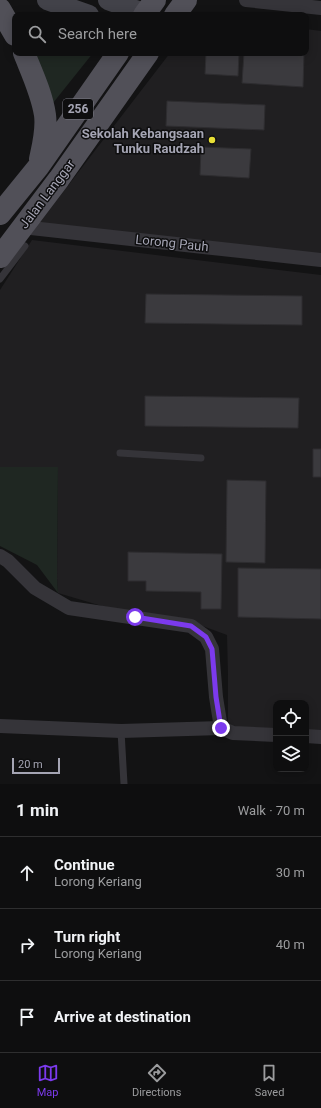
<!DOCTYPE html>
<meta charset="utf-8">
<style>
body{margin:0;font-family:Roboto,sans-serif;background:#1c1c1d;color:#f1f3f6}
.controls{position:absolute;right:12px;bottom:12px;display:grid;overflow:hidden;border-radius:8px;box-shadow:0 2px 10px #0003}
.controls button{width:36px;height:36px;display:grid;place-items:center;padding:0;border:0;border-bottom:1px solid #2e2e2f;background:#0e0e0f;color:#f1f3f6;font:20px sans-serif}
.scale{position:absolute;left:12px;bottom:10px;width:48px;box-sizing:border-box;padding-left:4px;border:2px solid #a5a5b4;border-top:0;font-size:11px;line-height:14px;white-space:nowrap;color:#a5a5b4;-webkit-text-stroke:3px #0e0e0f;paint-order:stroke}
.stop{position:absolute;width:12px;height:12px;margin:-9px;border:3px solid #7c3aed;border-radius:50%;background:#fff}
.stop.end{background:#7c3aed;border-color:#fff;box-shadow:0 1px 4px #0008}
.list{margin:0;padding:0;list-style:none}
h2{display:flex;justify-content:space-between;align-items:center;height:52px;margin:0;padding:0 16px;font-size:17px}
h2 small{font-size:13px;font-weight:400;color:#9b9c9e}
.list li{display:grid;grid-template-columns:26px 1fr auto;gap:12px;align-items:center;box-sizing:border-box;height:72px;padding:0 16px;border-top:1px solid #2e2e2f}
.list b{display:block;font-size:15px;white-space:nowrap}
.list p{margin:0;font-size:13px;white-space:nowrap;color:#9b9c9e}
.list em{font-size:13px;font-style:normal;color:#9b9c9e}
.icon{flex:none;width:22px;height:22px;fill:none;stroke:currentColor;stroke-width:2;stroke-linecap:round;stroke-linejoin:round}
.map{position:relative;flex:none;width:321px;height:784px;overflow:hidden}
.search{position:absolute;background:#0e0e0f;box-shadow:0 2px 10px #0003;left:12px;right:12px;top:12px;height:44px;display:flex;align-items:center;gap:10px;box-sizing:border-box;padding:0 14px;border-radius:8px;color:#9b9c9e;font-size:15px}
.sheet{height:268px;background:#0e0e0f}
nav{display:flex;justify-content:space-around;align-items:center;box-sizing:border-box;height:56px;border-top:1px solid #2e2e2f;background:#0e0e0f;font-size:11px;color:#9b9c9e}
nav a{display:grid;justify-items:center;gap:2px}
nav .on{color:#7c3aed}
.map>svg:first-child{display:block}
.built{fill:#201f21}
.green{fill:#1f2722}
.building{fill:#3b3a3e;stroke:#2e2d30}
.lines{fill:none;stroke-linecap:round;stroke-linejoin:round}
.lane{stroke:#353439;stroke-width:7}
.street{stroke:#353439;stroke-width:14}
.secondary{stroke:#424249;stroke-width:20}
.primary{stroke:#515058;stroke-width:22}
.route{stroke:#7c3aed;stroke-width:5}
.poi-dot{fill:#e9e036;stroke:#0e0e0f;stroke-width:1.5}
.labels{text-anchor:middle;dominant-baseline:central;stroke-width:3;stroke-linejoin:round;paint-order:stroke}
.shield{fill:#0e0e0f;stroke:#787882;stroke-width:1}
.shield-label{font-size:12px;font-weight:bold;fill:#a5a5b4}
.poi-label{font-size:13px;font-weight:bold;fill:#a5a5b4;stroke:#0e0e0f;text-anchor:end}
.street-label{font-size:13px;fill:#a5a5b4;stroke:#0e0e0f}
</style>
<div class="map">
<svg width="321" height="784" viewBox="0 0 321 784">
<rect width="100%" height="100%" fill="#131314"/>
<path class="built" d="M 306,29 L 321,31 L 321,256 L 37,226 L 170,53 L 306,53 Z
M 32,240 L 321,275 L 321,734 L 306,733 L 306,703 L 276,703 L 276,732 L 228,731 L 228,675 L 227,635 L 200,625 L 102,606 L 58,593 L 57,579 L 58,467 L 0,467 L 0,290 Z"/>
<path class="green" d="M 33,53 L 93,53 L 53,103 Z
M 0,467 L 58,467 L 57,579 L 58,593 L 37,565 L 0,546 Z"/>
<path class="building" d="M 206,53 L 239,53 L 238,76 L 205,74 Z
M 244,53 L 304,53 L 303,87 L 242,83 Z
M 167,101 L 265,105 L 264,130 L 166,126 Z
M 201,147 L 251,149 L 249,178 L 200,175 Z
M 146,294 L 302,296 L 302,325 L 145,323 Z
M 145,396 L 299,398 L 298,428 L 145,426 Z
M 313,449 L 321,449 L 321,477 L 313,477 Z
M 227,480 L 266,481 L 265,563 L 226,562 Z
M 128,552 L 222,554 L 221,609 L 201,609 L 201,592 L 146,591 L 146,581 L 128,581 Z
M 238,568 L 321,569 L 321,619 L 238,617 Z"/>
<g class="lines">
<path class="lane" d="M 0,279 L 25,246
M 120,453 L 201,458
M 121,731 L 124,784"/>
<path class="street" d="M 246,0 L 321,8
M 22,227 L 321,260
M 0,556 L 8,561 L 35,588 L 69,608 L 191,626 L 206,637 L 212,649 L 216,697 L 221,728
M 0,726 L 121,731 L 221,728 L 233,733 L 276,735
M 306,736 L 321,737"/>
<path class="secondary" d="M 47,0 L 89,15
M 108,0 L 149,15"/>
<path class="primary" d="M 0,9 L 15,35
M 144,15 L 155,0
M 175,15 L 186,0
M 24,53 C 32,73 42,94 45,115 C 47,130 43,145 40,159
M 0,214 L 39,166 L 118,53
M 0,257 L 59,179 L 148,53"/>
</g>
<g class="lines">
<path class="route" d="M 135,617 L 191,626 L 206,637 L 212,649 L 216,697 L 221,728"/>
</g>
<circle class="poi-dot" cx="212" cy="140" r="4"/>
<g class="labels">
<rect class="shield" x="63" y="99" width="30" height="20" rx="3"/>
<g class="shield-label">
<text x="78" y="109">256</text>
</g>
<g class="poi-label">
<text x="204" y="133">Sekolah Kebangsaan<tspan x="204" dy="15">Tunku Raudzah</tspan></text>
</g>
<g class="street-label">
<text transform="translate(47 194) rotate(-53)">Jalan Langgar</text>
<text transform="translate(172 243) rotate(6)">Lorong Pauh</text>
</g>
</g>
</svg>
<div class="controls">
<button><svg class="icon" aria-label="locate" viewBox="0 0 24 24"><circle cx="12" cy="12" r="6"/><path d="M12 2v4M12 18v4M2 12h4M18 12h4"/></svg></button>
<button><svg class="icon" aria-label="layers" viewBox="0 0 24 24"><path d="M12 4l9 5-9 5-9-5zM3 14l9 5 9-5"/></svg></button>
</div>
<div class="scale">20 m</div>
<div class="stop" style="left:135px;top:617px"></div>
<div class="stop end" style="left:221px;top:728px"></div>
<div class="search"><svg class="icon" aria-label="search" viewBox="0 0 24 24"><circle cx="10" cy="10" r="6"/><path d="M15 15l6 6"/></svg>Search here</div>
</div>
<section class="sheet">
<h2>1 min<small>Walk · 70 m</small></h2>
<ul class="list">
<li><svg class="icon" aria-label="ahead" viewBox="0 0 24 24"><path d="M12 20V5M6 11l6-6 6 6"/></svg><div><b>Continue</b><p>Lorong Keriang</p></div><em>30 m</em></li>
<li><svg class="icon" aria-label="right" viewBox="0 0 24 24"><path d="M7 20v-9h11M14 6l5 5-5 5"/></svg><div><b>Turn right</b><p>Lorong Keriang</p></div><em>40 m</em></li>
<li><svg class="icon" aria-label="arrive" viewBox="0 0 24 24"><path d="M6 21V4h12l-3 4 3 4H6"/></svg><div><b>Arrive at destination</b></div></li>
</ul>
</section>
<nav>
<a class="on"><svg class="icon" aria-label="map" viewBox="0 0 24 24"><path d="M3 6l6-2 6 2 6-2v14l-6 2-6-2-6 2zM9 4v14M15 6v14"/></svg>Map</a>
<a><svg class="icon" aria-label="directions" viewBox="0 0 24 24"><path d="M12 3l9 9-9 9-9-9zM9 14v-3h6M13 9l2 2-2 2"/></svg>Directions</a>
<a><svg class="icon" aria-label="saved" viewBox="0 0 24 24"><path d="M7 4h10v16l-5-4-5 4z"/></svg>Saved</a>
</nav>
